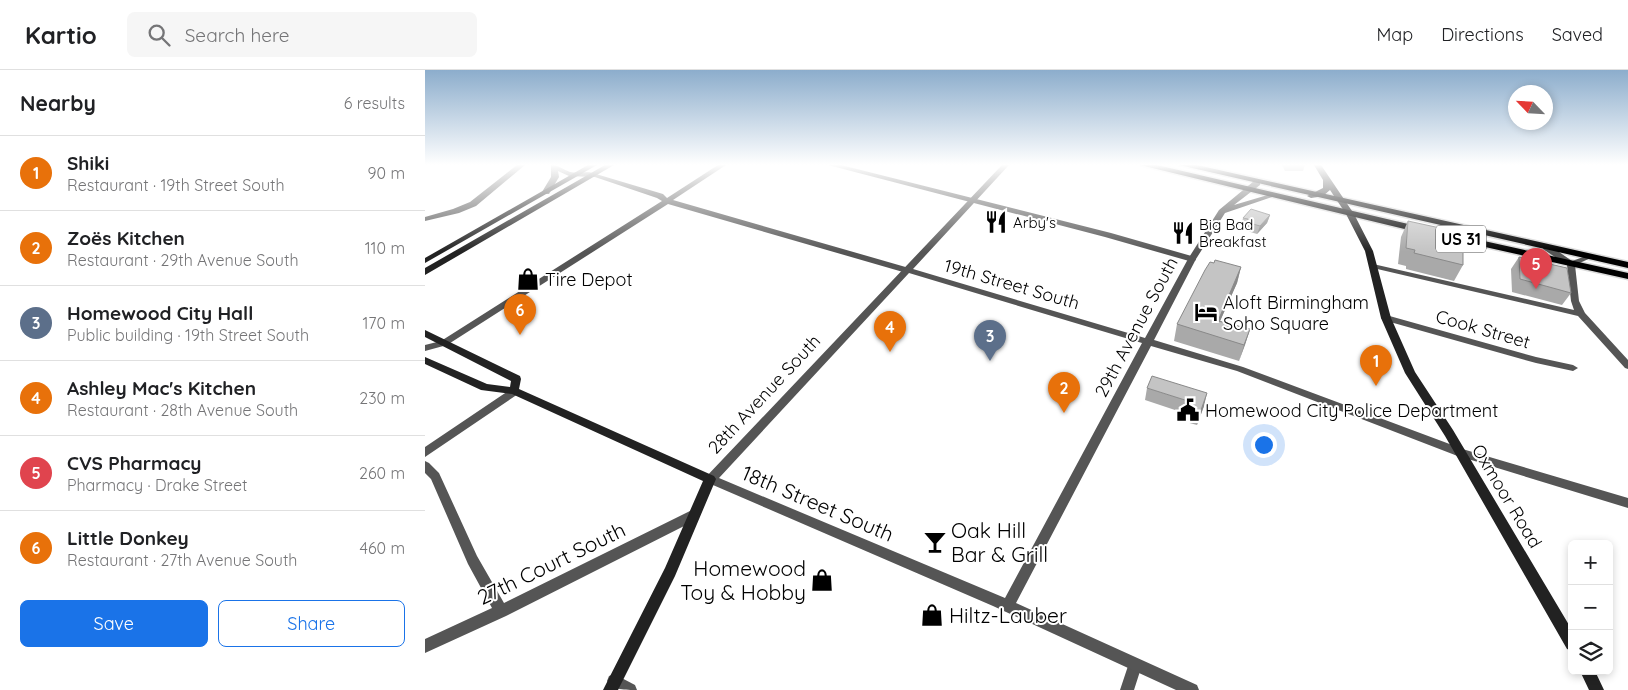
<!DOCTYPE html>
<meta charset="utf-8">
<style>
body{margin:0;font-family:Quicksand,sans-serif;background:#f6f6f6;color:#202124}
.controls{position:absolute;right:15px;bottom:15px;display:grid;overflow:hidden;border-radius:8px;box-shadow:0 2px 8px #0003}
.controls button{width:45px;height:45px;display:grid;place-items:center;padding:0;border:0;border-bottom:1px solid #e0e0e0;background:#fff;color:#202124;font:25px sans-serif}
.compass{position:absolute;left:1083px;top:15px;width:45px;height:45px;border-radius:50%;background:#fff;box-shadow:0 2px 8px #0003;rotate:295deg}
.you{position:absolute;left:838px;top:374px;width:18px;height:18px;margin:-12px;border:4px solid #fff;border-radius:50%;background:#1a73e8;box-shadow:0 0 0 8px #1a73e833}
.badge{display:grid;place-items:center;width:32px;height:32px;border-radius:50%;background:#1a73e8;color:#fff;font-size:16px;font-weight:700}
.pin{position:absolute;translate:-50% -41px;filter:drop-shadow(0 1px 2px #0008)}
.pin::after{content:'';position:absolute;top:26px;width:18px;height:15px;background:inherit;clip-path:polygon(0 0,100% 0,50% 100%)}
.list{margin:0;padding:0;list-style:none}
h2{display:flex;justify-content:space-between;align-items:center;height:65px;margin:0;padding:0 20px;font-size:21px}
h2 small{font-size:16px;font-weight:400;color:#757577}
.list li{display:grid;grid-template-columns:32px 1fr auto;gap:15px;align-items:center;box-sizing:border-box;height:75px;padding:0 20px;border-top:1px solid #e0e0e0}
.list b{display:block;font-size:19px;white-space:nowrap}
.list p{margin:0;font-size:16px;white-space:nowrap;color:#757577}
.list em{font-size:16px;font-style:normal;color:#757577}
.actions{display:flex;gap:10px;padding:15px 20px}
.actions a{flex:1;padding:11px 0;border:1px solid #1a73e8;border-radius:8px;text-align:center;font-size:18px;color:#1a73e8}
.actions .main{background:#1a73e8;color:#fff}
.icon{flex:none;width:28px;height:28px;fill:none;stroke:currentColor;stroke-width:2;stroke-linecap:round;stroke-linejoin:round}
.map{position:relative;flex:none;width:1203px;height:620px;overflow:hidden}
header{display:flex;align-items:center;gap:30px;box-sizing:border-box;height:70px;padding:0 25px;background:#fff;border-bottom:1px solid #e0e0e0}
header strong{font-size:24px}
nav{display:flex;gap:28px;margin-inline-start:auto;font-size:18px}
.search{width:350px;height:45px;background:#f6f6f6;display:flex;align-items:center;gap:12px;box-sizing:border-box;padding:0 18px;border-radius:8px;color:#757577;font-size:19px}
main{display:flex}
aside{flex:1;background:#fff}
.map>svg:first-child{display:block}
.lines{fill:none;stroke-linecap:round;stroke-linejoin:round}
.primary-casing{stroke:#dbdbdb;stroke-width:3}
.minor{fill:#555;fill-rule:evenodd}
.tertiary{fill:#555;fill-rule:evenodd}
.secondary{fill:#222;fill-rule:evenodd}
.primary{fill:#000;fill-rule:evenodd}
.wall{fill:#a9a9a9}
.shaded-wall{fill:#898989}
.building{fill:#c4c4c4;stroke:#898989}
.labels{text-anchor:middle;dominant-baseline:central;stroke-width:4;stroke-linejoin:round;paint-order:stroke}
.far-poi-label{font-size:15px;fill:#000;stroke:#fff;text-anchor:start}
.shield{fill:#fff;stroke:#4c4c4c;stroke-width:1}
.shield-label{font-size:16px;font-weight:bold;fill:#000}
.poi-label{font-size:18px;fill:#000;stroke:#fff;text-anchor:start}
.street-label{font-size:18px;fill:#000;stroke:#fff}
.near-street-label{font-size:21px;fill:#000;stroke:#fff}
.near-poi-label{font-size:21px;fill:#000;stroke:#fff;text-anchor:start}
</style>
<header>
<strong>Kartio</strong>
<div class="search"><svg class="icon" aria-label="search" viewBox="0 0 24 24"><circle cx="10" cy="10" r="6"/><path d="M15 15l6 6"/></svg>Search here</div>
<nav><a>Map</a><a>Directions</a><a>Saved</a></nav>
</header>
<main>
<aside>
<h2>Nearby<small>6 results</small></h2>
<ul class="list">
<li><span class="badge" style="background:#e8710a">1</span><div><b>Shiki</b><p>Restaurant · 19th Street South</p></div><em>90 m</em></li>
<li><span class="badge" style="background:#e8710a">2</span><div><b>Zoës Kitchen</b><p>Restaurant · 29th Avenue South</p></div><em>110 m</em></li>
<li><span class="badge" style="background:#5c6f8a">3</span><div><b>Homewood City Hall</b><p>Public building · 19th Street South</p></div><em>170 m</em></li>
<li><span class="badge" style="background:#e8710a">4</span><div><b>Ashley Mac's Kitchen</b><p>Restaurant · 28th Avenue South</p></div><em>230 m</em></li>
<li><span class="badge" style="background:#e0444e">5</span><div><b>CVS Pharmacy</b><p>Pharmacy · Drake Street</p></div><em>260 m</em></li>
<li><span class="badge" style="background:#e8710a">6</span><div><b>Little Donkey</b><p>Restaurant · 27th Avenue South</p></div><em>460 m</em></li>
</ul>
<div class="actions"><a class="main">Save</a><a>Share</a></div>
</aside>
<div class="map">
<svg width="1203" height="620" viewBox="0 0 1203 620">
<rect width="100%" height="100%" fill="#fff"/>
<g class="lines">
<defs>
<path id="primary" d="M 715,95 L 732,95 L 996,157 L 1001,160 L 996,163 Z
M 754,95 L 772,95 L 1203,192 L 1203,198 Z
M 1023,163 L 1203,203 L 1203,209 L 1020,168 L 1018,166 Z"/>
</defs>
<use href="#primary" class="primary-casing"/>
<path class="minor" d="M 92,95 L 100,95 L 51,136 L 34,143 L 0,151 L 0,147 L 28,139 L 45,132 Z
M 293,95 L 301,95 L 248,130 L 484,198 L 485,200 L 484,202 L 478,202 L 243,134 L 22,275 L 0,281 L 0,275 L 16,271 L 237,131 L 232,128 L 167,106 L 167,104 L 171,104 L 238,124 L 242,128 Z
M 403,95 L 416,95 L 686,163 L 770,187 L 771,189 L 770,191 L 764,191 L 680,167 Z
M 1118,175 L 1124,175 L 1147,191 L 1164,185 L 1168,187 L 1150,195 L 1154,231 L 1160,243 L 1203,290 L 1203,299 L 1200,298 L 1153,246 L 948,198 L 944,196 L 948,194 L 1149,240 L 1146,231 L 1142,195 L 1118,179 Z
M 961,245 L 1111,287 L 1148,295 L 1153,298 L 1148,301 L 1111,293 L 958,250 L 956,248 Z
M 89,317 L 94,321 L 93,324 L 0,387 L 0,377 Z
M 1034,378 L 1203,428 L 1203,438 L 1030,385 L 1028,382 L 1030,379 Z
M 0,391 L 4,393 L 14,403 L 52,486 L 79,533 L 265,441 L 269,440 L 273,441 L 275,445 L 273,449 L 81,546 L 0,583 L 0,569 L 67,538 L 43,494 L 6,409 L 0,403 Z
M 710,588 L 715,590 L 717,595 L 709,620 L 695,620 L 705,590 Z
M 189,604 L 210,615 L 212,620 C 201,620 187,620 182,611 L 184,606 Z"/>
<path class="tertiary" d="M 126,95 C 134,95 137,99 145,102 C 154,104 165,100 172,105 L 169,107 L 144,106 L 133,101 L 134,107 L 124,124 L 121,124 L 117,122 L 126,107 Z
M 577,95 L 584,95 L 488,199 L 720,268 L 763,189 L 794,140 L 829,111 L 835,111 L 835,115 L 809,135 L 846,124 L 850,126 L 800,143 L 771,189 L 729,270 L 818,297 L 1038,379 L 1040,382 L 1038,385 L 1034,386 L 1030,385 L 812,301 L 726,276 L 591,533 L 772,615 L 774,620 L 751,620 L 568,536 L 281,412 L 279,409 ZM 484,203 L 717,273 L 580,528 L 294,408 Z"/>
<path class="secondary" d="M 163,95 L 172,95 L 0,193 L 0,188 Z
M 180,95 L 189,95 L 0,205 L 0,198 Z
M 889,95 L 896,95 L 929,144 L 948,181 L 966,248 L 990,302 L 1028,360 L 1147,560 L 1147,581 L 1142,579 L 1020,366 L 980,303 L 956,248 L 940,181 L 921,144 L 905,120 L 898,126 L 886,128 L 882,126 L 898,118 L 898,110 Z
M 0,260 L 95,306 L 96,309 L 94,319 L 289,406 L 291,409 L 250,506 L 193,620 L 178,620 L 240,498 L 278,411 L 87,324 L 56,320 L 0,294 L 0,287 L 62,314 L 85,317 L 86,311 L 0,267 Z
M 1155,601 L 1170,601 L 1179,620 L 1164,620 Z"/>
<use href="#primary" class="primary"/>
</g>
<path class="wall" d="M 857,95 L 880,95 L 878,101 L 860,101 Z
M 845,145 L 842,153 L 832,164 L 819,160 L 820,157 L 816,156 L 818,148 Z
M 983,151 L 1038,195 L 1029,211 L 981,199 L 981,196 L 973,194 L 976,167 Z
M 1094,187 L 1146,223 L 1137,235 L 1087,222 L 1086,199 Z
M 789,193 L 816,197 L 812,213 L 795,251 L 825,259 L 814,291 L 749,271 L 752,254 Z
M 722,318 L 779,336 L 772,355 L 757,351 L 759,343 L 720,330 Z"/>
<path class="shaded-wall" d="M 845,145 L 842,153 L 832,164 L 835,156 Z
M 816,197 L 812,213 L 788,267 L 793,251 Z
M 825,259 L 820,275 L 814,291 L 819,275 Z
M 782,323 L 779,336 L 772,355 L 775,343 Z"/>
<path class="building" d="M 826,139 L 845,145 L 835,156 L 821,152 L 823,149 L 818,148 Z
M 983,151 L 1038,163 L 1038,195 L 989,183 L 990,180 L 981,178 Z
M 1094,187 L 1142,198 L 1146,223 L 1095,209 Z
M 790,190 L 816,197 L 793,251 L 825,259 L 819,275 L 752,254 L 780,200 L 785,192 L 789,193 Z
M 727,306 L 782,323 L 775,343 L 760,338 L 763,331 L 722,318 Z"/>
<linearGradient id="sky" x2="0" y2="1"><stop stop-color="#8cadcc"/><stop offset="0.52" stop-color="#fff"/><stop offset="1" stop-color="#fff" stop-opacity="0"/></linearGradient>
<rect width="1203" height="182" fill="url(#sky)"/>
<defs>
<symbol id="restaurant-bare" viewBox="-9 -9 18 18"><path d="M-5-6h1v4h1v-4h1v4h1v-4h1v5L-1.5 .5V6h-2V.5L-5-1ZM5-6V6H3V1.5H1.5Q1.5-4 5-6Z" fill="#000" stroke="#fff" stroke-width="2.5" paint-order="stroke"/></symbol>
<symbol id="shop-bare" viewBox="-9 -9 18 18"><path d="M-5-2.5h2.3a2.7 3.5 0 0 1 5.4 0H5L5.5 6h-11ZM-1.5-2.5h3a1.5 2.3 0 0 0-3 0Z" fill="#000" stroke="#fff" stroke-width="2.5" paint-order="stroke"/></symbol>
<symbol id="hotel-bare" viewBox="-9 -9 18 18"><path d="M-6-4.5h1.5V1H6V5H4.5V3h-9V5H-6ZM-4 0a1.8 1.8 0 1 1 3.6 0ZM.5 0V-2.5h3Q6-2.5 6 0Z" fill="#000" stroke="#fff" stroke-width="2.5" paint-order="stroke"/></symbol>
<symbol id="civic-bare" viewBox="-9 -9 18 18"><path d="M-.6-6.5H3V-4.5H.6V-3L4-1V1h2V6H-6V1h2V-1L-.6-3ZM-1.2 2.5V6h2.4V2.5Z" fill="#000" stroke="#fff" stroke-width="2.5" paint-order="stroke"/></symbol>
<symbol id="bar-bare" viewBox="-9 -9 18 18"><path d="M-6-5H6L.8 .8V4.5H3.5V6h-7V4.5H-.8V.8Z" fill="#000" stroke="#fff" stroke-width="2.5" paint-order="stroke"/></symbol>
</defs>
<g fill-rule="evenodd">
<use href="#restaurant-bare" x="555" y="136" width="32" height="32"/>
<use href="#restaurant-bare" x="742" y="147" width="32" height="32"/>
<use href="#shop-bare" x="87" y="193" width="32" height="32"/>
<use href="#hotel-bare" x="765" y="226" width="32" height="32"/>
<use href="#civic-bare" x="747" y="324" width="32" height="32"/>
<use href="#bar-bare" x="494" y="456" width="32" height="32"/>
<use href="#shop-bare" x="381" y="494" width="32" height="32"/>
<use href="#shop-bare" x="491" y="529" width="32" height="32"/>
</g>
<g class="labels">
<g class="far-poi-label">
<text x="588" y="152">Arby's</text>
<text x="774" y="154">Big Bad<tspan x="774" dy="17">Breakfast</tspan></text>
</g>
<rect class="shield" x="1011" y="155.5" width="50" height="27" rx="4"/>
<g class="shield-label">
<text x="1036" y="169">US 31</text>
</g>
<g class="poi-label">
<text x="120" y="209">Tire Depot</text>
<text x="798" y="232">Aloft Birmingham<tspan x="798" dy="21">Soho Square</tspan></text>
<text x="780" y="340">Homewood City Police Department</text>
</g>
<g class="street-label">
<text transform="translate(587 214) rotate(16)">19th Street South</text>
<text transform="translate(711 257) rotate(-62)">29th Avenue South</text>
<text transform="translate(1058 259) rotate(16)">Cook Street</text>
<text transform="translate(339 324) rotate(-47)">28th Avenue South</text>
<text transform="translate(1082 426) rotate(59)">Oxmoor Road</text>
</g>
<g class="near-street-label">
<text transform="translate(393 433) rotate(23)">18th Street South</text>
<text transform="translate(126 493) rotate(-26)">27th Court South</text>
</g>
<g class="near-poi-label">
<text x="526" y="460">Oak Hill<tspan x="526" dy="24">Bar &amp; Grill</tspan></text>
<text x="381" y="498" text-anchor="end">Homewood<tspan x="381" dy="24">Toy &amp; Hobby</tspan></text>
<text x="524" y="545">Hiltz-Lauber</text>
</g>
</g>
</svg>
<div class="controls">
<button>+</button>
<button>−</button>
<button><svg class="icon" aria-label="layers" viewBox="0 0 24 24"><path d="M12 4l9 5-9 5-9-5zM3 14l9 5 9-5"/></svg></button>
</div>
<svg class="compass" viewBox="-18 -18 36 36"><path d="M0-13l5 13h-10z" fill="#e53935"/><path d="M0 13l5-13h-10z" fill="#757577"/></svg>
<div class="you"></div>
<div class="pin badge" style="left:951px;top:316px;background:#e8710a">1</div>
<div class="pin badge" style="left:639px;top:343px;background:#e8710a">2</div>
<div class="pin badge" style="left:565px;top:291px;background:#5c6f8a">3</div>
<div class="pin badge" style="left:465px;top:282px;background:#e8710a">4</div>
<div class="pin badge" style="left:1111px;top:219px;background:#e0444e">5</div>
<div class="pin badge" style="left:95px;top:265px;background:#e8710a">6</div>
</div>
</main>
